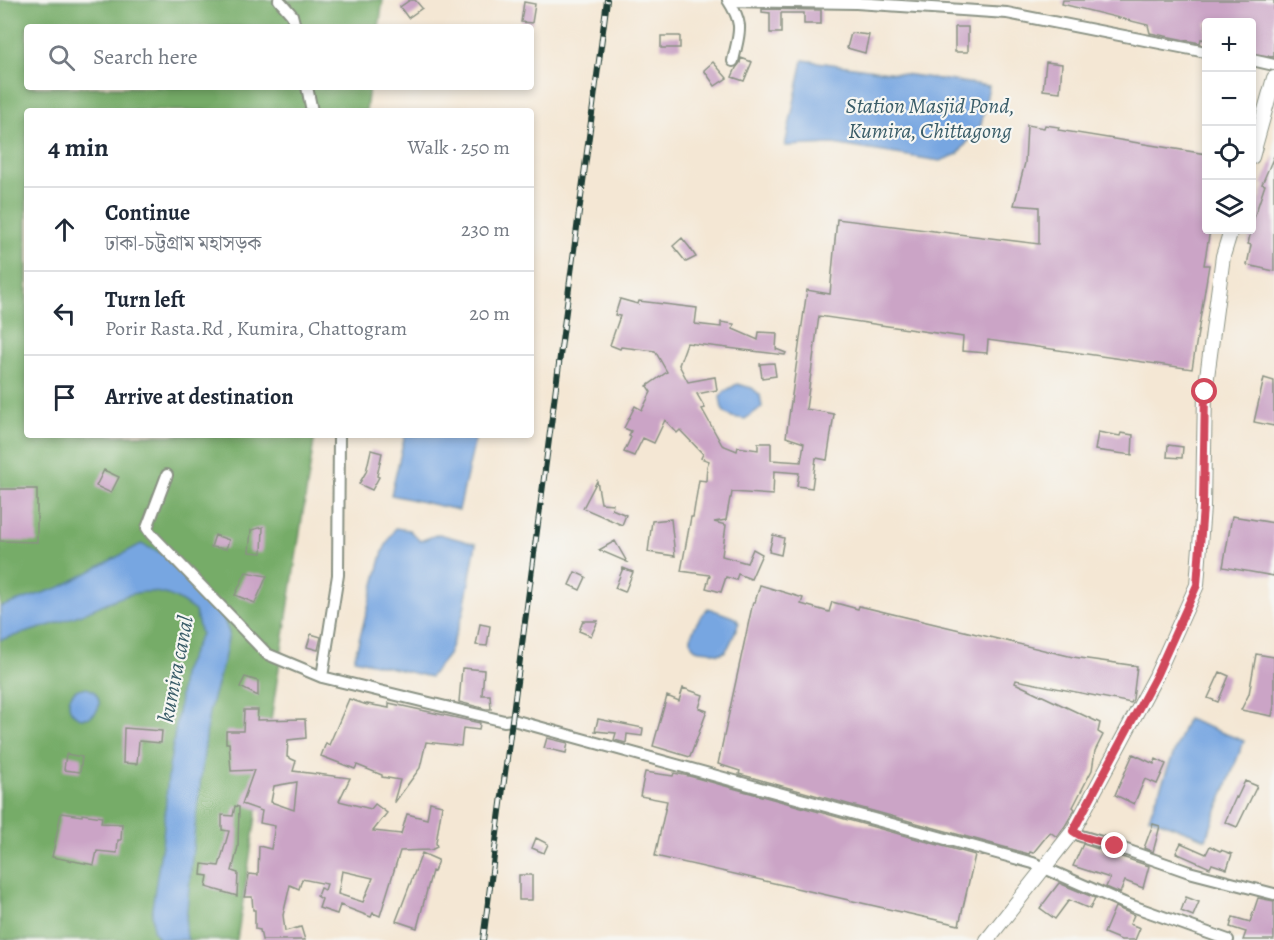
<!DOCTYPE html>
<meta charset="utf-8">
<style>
body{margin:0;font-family:Alegreya,"Noto Serif Bengali",serif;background:#f2f2f3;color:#1f2937}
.controls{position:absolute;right:18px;top:18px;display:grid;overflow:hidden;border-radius:6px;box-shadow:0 3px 9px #0003}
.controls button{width:54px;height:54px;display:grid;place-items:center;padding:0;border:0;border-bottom:2px solid #e0e1e3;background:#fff;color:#1f2937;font:30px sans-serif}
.stop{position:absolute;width:18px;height:18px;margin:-14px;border:4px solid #d1495b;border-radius:50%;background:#fff}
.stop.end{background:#d1495b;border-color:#fff;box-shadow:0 2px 6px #0008}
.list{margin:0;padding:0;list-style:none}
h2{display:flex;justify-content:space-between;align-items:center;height:78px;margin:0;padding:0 24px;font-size:26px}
h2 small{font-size:20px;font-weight:400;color:#747a83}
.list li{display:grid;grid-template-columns:39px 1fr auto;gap:18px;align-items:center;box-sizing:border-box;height:84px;padding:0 24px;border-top:2px solid #e0e1e3}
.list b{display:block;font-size:22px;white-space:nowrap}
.list p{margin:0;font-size:20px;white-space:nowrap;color:#747a83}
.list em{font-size:20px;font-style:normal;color:#747a83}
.icon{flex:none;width:33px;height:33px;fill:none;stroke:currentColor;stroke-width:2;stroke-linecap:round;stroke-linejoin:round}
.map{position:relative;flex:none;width:1274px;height:940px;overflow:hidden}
.search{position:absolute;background:#fff;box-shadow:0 3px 9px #0003;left:24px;top:24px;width:510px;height:66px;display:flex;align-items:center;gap:15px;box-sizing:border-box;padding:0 21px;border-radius:6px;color:#747a83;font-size:22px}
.panel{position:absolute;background:#fff;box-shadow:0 3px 9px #0003;left:24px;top:108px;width:510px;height:330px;border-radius:6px}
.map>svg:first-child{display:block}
.forest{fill:#76ac68;stroke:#4a744e;stroke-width:1.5}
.water{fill:#77a6e1;stroke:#4b728a;stroke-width:1.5}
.building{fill:#cba4c6;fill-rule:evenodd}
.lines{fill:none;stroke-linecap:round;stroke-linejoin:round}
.minor-casing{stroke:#8a9284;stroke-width:14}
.tertiary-casing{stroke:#8a9284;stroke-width:16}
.minor{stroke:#fff;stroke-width:10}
.tertiary{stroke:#fff;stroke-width:14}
.rail-casing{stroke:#1f3d34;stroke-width:6}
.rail{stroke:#f6f6f2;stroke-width:4;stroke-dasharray:11;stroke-linecap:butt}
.route{stroke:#d1495b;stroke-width:8}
.labels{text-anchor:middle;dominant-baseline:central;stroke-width:4.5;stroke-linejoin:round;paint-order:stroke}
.water-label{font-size:22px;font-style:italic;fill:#395c68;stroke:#f6f6f2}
</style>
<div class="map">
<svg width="1274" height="940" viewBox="0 0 1274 940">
<rect width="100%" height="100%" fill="#f6f6f2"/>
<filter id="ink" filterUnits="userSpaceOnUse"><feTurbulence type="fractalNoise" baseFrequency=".0167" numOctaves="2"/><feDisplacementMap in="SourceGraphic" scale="12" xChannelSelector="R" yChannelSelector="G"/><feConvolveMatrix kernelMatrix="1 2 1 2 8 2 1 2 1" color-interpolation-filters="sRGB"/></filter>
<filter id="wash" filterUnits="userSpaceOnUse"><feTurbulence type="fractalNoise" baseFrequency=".008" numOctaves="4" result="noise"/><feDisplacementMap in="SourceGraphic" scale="24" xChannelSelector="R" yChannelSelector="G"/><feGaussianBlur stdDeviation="1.35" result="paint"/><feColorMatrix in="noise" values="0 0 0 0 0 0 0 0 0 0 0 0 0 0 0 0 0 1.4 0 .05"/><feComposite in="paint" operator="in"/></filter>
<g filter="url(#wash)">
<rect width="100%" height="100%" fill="#f4e7d4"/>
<path class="forest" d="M 0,0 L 383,0 L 379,27 L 27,27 L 27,87 L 369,87 L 366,111 L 27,111 L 27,435 L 315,435 L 237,940 L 0,940 Z"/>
<path class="water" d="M 803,60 L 989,86 L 981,125 L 958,154 L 940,161 L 833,144 L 785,146 Z
M 737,384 L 752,388 L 760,395 L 762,407 L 745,419 L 732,417 L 725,413 L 722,409 L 720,397 L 725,391 Z
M 405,435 L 476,435 L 459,510 L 391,495 Z
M 395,528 L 409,530 L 420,541 L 439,534 L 476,544 L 463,614 L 448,655 L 430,677 L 354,659 L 383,551 Z
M 141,544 L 163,554 L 182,575 L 221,612 L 229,633 L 224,660 L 209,712 L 195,826 L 185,930 L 188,940 L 160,940 L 153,930 L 152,908 L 163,838 L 168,774 L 179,707 L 182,674 L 201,634 L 195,611 C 183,602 170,593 154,592 C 125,590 97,609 71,618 C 48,627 23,633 0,640 L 0,607 L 61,587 Z
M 708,608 L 736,618 L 739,623 C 735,630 730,649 724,652 C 719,655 715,653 710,651 C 706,650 700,651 696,649 C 682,642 701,614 708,608 Z
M69 703a15 15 0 1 1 30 0a15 15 0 1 1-30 0Z
M 1187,719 L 1244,741 L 1206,839 L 1149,817 Z"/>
<g id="blocks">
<path class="building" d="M 410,0 L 415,0 L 422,8 L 408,18 L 400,7 Z
M 1063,0 L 1274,0 L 1274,57 L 1251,53 L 1251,22 L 1206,22 L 1206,40 L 1201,39 L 1200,43 L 1150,33 L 1148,25 L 1062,4 Z
M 524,2 L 535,4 L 532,23 L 521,22 Z
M 762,9 L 821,10 L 821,24 L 804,24 L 804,13 L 781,13 L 781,33 L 770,33 L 770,13 L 762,12 Z
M 955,27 L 968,27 L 968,52 L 955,52 Z
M 851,33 L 869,35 L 865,53 L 847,48 Z
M 661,36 L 680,36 L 680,48 L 661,48 Z
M 741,58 L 752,62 L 744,81 L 732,77 L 736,68 L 740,63 Z
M 713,62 L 727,78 L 715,86 L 704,70 Z
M 1046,62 L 1062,64 L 1060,92 L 1043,90 Z
M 1027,125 L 1044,128 L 1045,125 L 1059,127 L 1058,130 L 1206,154 L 1206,230 L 1210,230 L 1204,265 L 1209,265 L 1192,369 L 988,340 L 987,353 L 962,351 L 963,337 L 819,316 L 806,409 L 834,414 L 827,460 L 816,458 L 812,488 L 797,486 L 799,473 L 774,471 L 773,495 L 732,492 L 731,498 L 730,498 L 726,520 L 714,522 L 726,525 L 722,556 L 747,563 L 753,549 L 762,554 L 751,579 L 738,574 L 736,580 L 726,577 L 721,592 L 706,588 L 710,575 L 681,571 L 691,517 L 693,517 L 699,480 L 706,481 L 707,466 L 709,461 L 701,458 L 703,454 L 680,430 L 677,433 L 665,420 L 654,443 L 643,438 L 634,456 L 624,452 L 631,437 L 629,436 L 631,431 L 624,428 L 635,406 L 642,410 L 651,392 L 647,386 L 667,372 L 655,351 L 621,347 L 620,349 L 610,345 L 620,316 L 615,315 L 620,299 L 638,304 L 639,301 L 697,308 L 695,324 L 721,327 L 721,322 L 734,324 L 733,329 L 758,340 L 759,332 L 777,333 L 776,349 L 786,353 L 785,355 L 687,343 L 679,365 L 688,382 L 715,377 L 717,390 L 697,394 L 705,408 L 702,409 L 722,445 L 737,451 L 738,447 L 758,450 L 758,443 L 771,443 L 771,460 L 801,462 L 804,443 L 786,437 L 807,290 L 830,294 L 837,219 L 1039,244 L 1039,207 L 1014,205 L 1025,163 Z
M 1274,156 L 1274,271 L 1247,265 L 1251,245 L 1248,244 L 1253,221 L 1265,185 L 1262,184 Z
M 682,238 L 690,248 L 696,257 L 686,262 L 673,246 Z
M 774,363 L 776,376 L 762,378 L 760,364 Z
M 1264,378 L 1274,381 L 1274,426 L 1254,422 Z
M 1098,432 L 1120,436 L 1121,433 L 1133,435 L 1132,455 L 1095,450 Z
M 1168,445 L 1183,447 L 1182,458 L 1167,457 Z
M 371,450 L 382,453 L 377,476 L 379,477 L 372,490 L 359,484 L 366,472 Z
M 104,470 L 119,477 L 111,493 L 96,486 Z
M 597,481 L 601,503 L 613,504 L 612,509 L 626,515 L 622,525 L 583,508 Z
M 0,489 L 37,489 L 37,542 L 0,541 Z
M 1232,516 L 1274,523 L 1274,576 L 1223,567 Z
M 671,519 L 675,556 L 648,552 L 652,521 Z
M 263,527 L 262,553 L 249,552 L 251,530 Z
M 215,535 L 229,540 L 226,549 L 211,547 Z
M 773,535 L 784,538 L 781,555 L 769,552 Z
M 615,541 L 627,562 L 599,550 Z
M 623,568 L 633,572 L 625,592 L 615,588 Z
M 246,572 L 267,576 L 255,603 L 235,595 Z
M 575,572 L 586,577 L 580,590 L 569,585 Z
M 760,585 L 803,598 L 801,604 L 829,612 L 832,602 L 858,609 L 859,606 L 1073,657 L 1137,666 L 1133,699 L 1131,703 L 1016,680 L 1015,683 L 1100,723 L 1098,732 L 1103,735 L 1095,751 L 1092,770 L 1073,807 L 1075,809 L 1065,826 L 1057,837 L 1050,832 L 1033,853 L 1030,852 L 1029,854 L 739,774 L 740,771 L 718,764 L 753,602 L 755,602 Z
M 583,621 L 598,621 L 591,636 L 579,631 Z
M 480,624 L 490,626 L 487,646 L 476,645 Z
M 311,634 L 321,637 L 318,650 L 307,647 Z
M 1256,654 L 1274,657 L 1274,706 L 1272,716 L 1241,710 L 1249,694 Z
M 462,668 L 484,670 L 482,695 L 490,695 L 491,709 L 486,709 L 459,702 Z
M 1220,672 L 1229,676 L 1218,702 L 1208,698 Z
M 245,677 L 258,681 L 258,696 L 240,687 Z
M 683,688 L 703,695 L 699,708 L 707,711 L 690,757 L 653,746 L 667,696 L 679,701 Z
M 349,699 L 367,705 L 367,704 L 389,708 L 389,703 L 480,723 L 479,730 L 463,728 L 461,746 L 426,742 L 420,768 L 395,802 L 394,801 L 400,780 L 382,777 L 382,775 L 357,765 L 355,769 L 321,756 L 326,743 L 329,745 Z
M 244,710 L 258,710 L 257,720 L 305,719 L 306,738 L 288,740 L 287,757 L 296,761 L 293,771 L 350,778 L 339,801 L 371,809 L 375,804 L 387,813 L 373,831 L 401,834 L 407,814 L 427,819 L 430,802 L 442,805 L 436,843 L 437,847 L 431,850 L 400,851 L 380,916 L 373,913 L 371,917 L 340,905 L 337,914 L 319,908 L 322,899 L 317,896 L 320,888 L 325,890 L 327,884 L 302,879 L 299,889 L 290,885 L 283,915 L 285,931 L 301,927 L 305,940 L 262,940 L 260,930 L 255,929 L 255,910 L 253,910 L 252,897 L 244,897 L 249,874 L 258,875 L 259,846 L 271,849 L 275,826 L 260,823 L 262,811 L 242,804 L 254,770 L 231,771 L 229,743 L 226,743 L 226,731 L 243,731 ZM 297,782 L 294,810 L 271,802 L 274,786 ZM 342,871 L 373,878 L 363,902 L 338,894 Z
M 598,719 L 643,728 L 642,736 L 627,734 L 626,743 L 614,740 L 616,733 L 595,731 Z
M 124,728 L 162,731 L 161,743 L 139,741 L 137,764 L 123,763 Z
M 547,738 L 568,743 L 566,753 L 544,748 Z
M 66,754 L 82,757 L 80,772 L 64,770 Z
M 1133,754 L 1154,764 L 1156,759 L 1166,764 L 1157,784 L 1145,779 L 1134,804 L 1115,795 Z
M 645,772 L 673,776 L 674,773 L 689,776 L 975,855 L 959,925 L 655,856 L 667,801 L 640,796 Z
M 1245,781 L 1257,786 L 1237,827 L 1225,822 L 1236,797 L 1237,798 Z
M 235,806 L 239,807 L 238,847 L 232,871 L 238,873 L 237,896 L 206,887 L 208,876 L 201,875 L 202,864 L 219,866 L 229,831 L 222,830 L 222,815 L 233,816 Z
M 61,813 L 82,816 L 82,814 L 102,817 L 101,823 L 122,824 L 121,840 L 118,840 L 117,853 L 97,851 L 94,865 L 52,857 Z
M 1153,824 L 1160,826 L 1153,852 L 1144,848 Z
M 536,838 L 548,844 L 544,853 L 532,848 Z
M 1181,843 L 1206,854 L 1210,846 L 1220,851 L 1221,850 L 1232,854 L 1227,869 L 1212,864 L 1210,868 L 1176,853 Z
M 1083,844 L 1149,866 L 1143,888 L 1125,881 L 1120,893 L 1106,887 L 1110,878 L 1073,866 Z
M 422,853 L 438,860 L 434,872 L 432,871 L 417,928 L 396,921 Z
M 519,875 L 532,875 L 532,900 L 519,900 Z
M 1059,883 L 1095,898 L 1090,909 L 1069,900 L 1055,919 L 1040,908 Z
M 1186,897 L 1199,902 L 1193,916 L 1181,911 Z
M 1258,898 L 1274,901 L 1274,940 L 1243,940 L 1246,932 L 1230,927 L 1233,917 L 1250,922 Z
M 1115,907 L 1134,915 L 1130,924 L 1140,928 L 1135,940 L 1121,940 L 1104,933 Z"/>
</g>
</g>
<g filter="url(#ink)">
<use href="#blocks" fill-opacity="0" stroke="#8a9284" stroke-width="1.5"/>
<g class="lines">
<defs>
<path id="minor" d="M 279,0 L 292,15 L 295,27
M 728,0 C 745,26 739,32 733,61
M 729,1 L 856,3 L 1007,13 L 1206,52
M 1252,60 L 1274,65
M 307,87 L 312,111
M 167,475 L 147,528 L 151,534 L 267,654 L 322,677 L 504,721 L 513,720 L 1033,863 L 1124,903 L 1228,940
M 322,677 L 338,575 L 339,435
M 1073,831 L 1081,836 L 1115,846 L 1189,872 L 1274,894"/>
<path id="tertiary" d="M 1252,157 L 1274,78
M 987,940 L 1073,831 L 1156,676 L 1197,585 L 1203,507 L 1205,392 L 1223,256 L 1231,230"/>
</defs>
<use href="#minor" class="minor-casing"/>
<use href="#tertiary" class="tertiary-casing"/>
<use href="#minor" class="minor"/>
<use href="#tertiary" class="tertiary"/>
<defs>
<path id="rail" d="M 483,940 L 607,0"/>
</defs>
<use href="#rail" class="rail-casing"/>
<use href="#rail" class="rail"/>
</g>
</g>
<g class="lines" filter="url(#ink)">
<path class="route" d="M 1115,846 L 1081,836 L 1073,831 L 1156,676 L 1197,585 L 1203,507 L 1205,392"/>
</g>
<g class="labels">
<g class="water-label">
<text x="930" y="106">Station Masjid Pond,<tspan x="930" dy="25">Kumira, Chittagong</tspan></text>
<text transform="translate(176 669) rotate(-79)">kumira canal</text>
</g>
</g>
</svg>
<div class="controls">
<button>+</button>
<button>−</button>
<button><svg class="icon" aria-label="locate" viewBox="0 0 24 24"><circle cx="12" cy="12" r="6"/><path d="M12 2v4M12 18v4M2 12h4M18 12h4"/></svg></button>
<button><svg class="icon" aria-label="layers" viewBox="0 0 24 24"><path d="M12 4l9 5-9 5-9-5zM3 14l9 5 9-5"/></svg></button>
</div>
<div class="stop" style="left:1205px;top:392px"></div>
<div class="stop end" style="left:1115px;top:846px"></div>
<div class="search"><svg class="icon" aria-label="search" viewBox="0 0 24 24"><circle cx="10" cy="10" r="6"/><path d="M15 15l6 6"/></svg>Search here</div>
<section class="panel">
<h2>4 min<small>Walk · 250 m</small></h2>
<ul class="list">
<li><svg class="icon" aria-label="ahead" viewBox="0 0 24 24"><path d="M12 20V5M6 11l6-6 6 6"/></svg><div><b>Continue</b><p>ঢাকা-চট্টগ্রাম মহাসড়ক</p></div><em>230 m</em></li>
<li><svg class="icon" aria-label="left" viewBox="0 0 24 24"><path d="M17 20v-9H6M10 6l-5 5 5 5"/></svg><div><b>Turn left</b><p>Porir Rasta.Rd , Kumira, Chattogram</p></div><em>20 m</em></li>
<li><svg class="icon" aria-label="arrive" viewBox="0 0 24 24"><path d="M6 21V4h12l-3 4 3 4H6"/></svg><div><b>Arrive at destination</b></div></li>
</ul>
</section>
</div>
